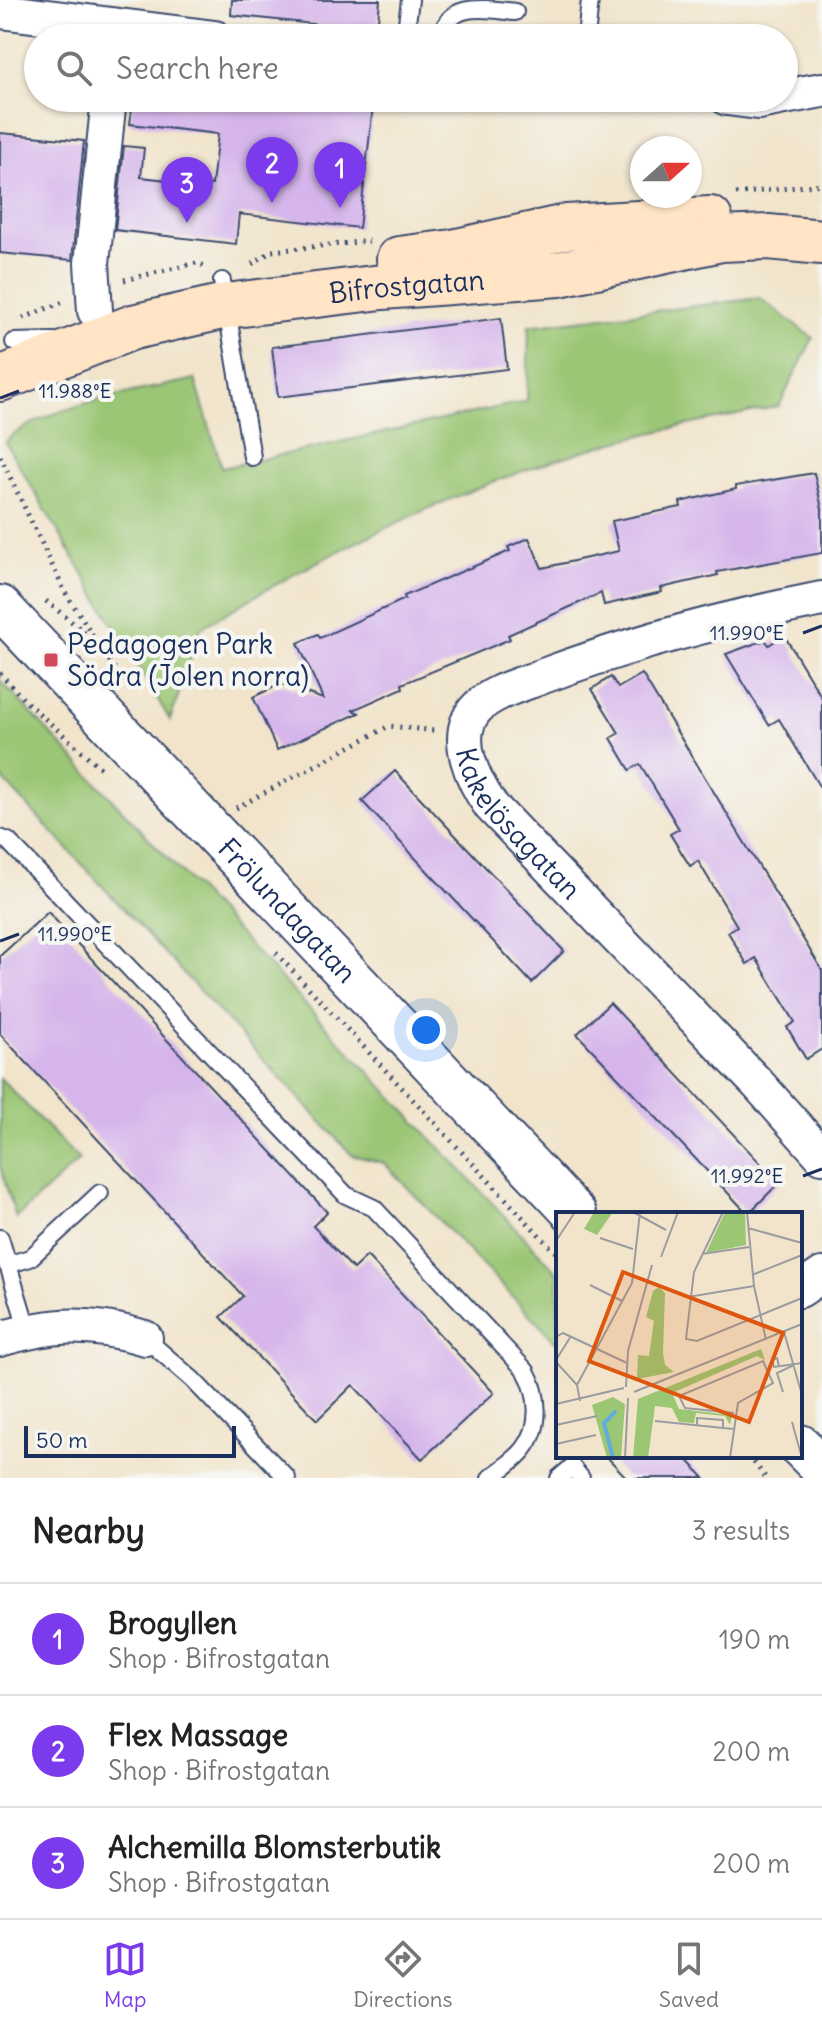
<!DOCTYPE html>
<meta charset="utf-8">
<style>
body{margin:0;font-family:Delius,sans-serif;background:#f6f6f6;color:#222}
.compass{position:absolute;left:630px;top:136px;width:72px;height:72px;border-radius:50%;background:#fff;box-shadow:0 2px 6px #0004;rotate:69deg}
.scale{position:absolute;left:24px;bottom:20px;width:212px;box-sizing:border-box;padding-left:8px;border:4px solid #1b2f5e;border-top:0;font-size:22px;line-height:28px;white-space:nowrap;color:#1b2f5e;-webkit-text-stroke:6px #f6f6f2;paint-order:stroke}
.you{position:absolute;left:426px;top:1030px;width:28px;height:28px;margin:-20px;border:6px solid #fff;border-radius:50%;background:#1a73e8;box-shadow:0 0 0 12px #1a73e833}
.badge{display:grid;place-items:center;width:52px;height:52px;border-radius:50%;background:#7c3aed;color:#fff;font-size:26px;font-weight:700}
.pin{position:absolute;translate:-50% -66px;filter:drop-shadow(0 2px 4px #0008)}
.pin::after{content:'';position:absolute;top:42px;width:28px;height:24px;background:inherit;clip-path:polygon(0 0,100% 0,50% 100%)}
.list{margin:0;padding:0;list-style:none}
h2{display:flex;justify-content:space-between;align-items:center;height:104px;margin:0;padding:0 32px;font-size:34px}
h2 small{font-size:26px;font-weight:400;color:#767676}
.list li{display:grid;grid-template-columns:52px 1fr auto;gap:24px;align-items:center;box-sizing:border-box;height:112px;padding:0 32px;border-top:2px solid #e0e0e0}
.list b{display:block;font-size:30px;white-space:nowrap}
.list p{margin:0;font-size:26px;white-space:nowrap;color:#767676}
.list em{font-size:26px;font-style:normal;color:#767676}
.icon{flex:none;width:44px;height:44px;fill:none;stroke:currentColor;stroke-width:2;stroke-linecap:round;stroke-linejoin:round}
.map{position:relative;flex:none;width:822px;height:1478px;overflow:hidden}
.search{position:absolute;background:#fff;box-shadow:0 2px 6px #0004;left:24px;right:24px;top:24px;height:88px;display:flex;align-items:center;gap:20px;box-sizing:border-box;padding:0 28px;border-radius:44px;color:#767676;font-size:30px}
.sheet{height:440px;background:#fff}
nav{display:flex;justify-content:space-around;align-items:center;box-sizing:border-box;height:112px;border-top:2px solid #e0e0e0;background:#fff;font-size:22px;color:#767676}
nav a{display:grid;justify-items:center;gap:4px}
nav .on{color:#7c3aed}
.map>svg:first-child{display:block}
.green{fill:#9bc674;stroke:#5b7a69;stroke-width:2}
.building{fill:#d5b5eb}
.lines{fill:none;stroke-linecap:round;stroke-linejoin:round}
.service-casing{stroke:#3b4a6e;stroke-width:20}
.minor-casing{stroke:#3b4a6e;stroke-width:38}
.tertiary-casing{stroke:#3b4a6e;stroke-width:46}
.secondary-casing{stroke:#3b4a6e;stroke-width:48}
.path{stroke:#3b4a6e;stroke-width:5;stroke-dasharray:2 6;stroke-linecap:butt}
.service{stroke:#fff;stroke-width:16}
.minor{stroke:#fff;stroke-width:34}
.tertiary{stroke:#fff;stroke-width:42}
.secondary{stroke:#ffe4c6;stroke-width:44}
.ticks{fill:none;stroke:#1b2f5e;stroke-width:3}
.poi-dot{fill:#d1495b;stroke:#f6f6f2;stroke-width:3}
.labels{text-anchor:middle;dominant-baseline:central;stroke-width:8;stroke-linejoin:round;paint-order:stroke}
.street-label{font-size:28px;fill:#1b2f5e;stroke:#f6f6f2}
.poi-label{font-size:28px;fill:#1b2f5e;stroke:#f6f6f2;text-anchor:start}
.inset-river{fill:none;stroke:#61acda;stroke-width:4}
.inset-road{fill:none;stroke:#9b9c9f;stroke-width:2}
.view{fill:#de5710;fill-opacity:0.15;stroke:#de5710;stroke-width:4}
.inset-edge{fill:none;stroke:#1b2f5e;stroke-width:4}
.ticks-label{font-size:20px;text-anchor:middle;fill:#1b2f5e;stroke:#f6f6f2;stroke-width:8;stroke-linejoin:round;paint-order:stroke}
</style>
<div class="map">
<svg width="822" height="1478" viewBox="0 0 822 1478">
<rect width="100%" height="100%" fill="#f6f6f2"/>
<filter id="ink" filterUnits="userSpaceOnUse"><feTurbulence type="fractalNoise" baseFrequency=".0125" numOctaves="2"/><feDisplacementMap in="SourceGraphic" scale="16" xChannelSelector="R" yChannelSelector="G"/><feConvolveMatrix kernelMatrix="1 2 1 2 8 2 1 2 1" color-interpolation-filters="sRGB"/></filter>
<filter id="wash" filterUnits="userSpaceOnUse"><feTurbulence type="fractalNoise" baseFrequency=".006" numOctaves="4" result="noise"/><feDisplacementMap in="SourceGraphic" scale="32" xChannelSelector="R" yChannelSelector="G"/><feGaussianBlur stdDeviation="1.8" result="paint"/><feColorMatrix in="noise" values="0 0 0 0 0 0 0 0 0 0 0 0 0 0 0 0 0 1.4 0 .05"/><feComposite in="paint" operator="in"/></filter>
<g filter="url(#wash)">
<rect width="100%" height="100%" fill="#f1e4cb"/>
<path class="green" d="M 760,298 L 813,338 L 779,406 C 726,418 671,427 618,441 C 471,481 331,549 201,628 L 170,720 L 5,442 C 43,405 142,391 195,379 L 222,468 L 527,401 L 529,326 Z
M 0,680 L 558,1273 L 558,1344 L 384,1163 L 352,1155 L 0,776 Z
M 0,1078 L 79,1160 L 16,1218 L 0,1166 Z"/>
<g id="blocks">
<path class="building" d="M 232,0 L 380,0 L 377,31 L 231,15 Z
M 133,98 L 374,98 L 359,228 L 239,214 L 236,244 L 115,230 L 124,146 L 144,148 L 141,177 L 212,185 L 218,134 L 130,124 Z
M 0,133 L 84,141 L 72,260 L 0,253 Z
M 501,318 L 507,369 L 278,397 L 272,347 Z
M 814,473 L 822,509 L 822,553 L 717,572 L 718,575 L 661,588 L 662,592 L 604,605 L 601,593 L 508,635 L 510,639 L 402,684 L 403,688 L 353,710 L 359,713 L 277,750 L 253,697 L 281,684 L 323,699 L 298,643 L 318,634 L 320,638 L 405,599 L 404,596 L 510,551 L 508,547 L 529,538 L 542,568 L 619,551 L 612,521 L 681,507 L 680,502 L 736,489 L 736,486 Z
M 784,635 L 822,698 L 822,791 L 779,719 L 769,725 L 726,654 L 765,640 L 769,645 Z
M 642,674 L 822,970 L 822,1049 L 806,1059 L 787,1027 L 795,1022 L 756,958 L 747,964 L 728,932 L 737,926 L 698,861 L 690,866 L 670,834 L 679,829 L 640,764 L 630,770 L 611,738 L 619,733 L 592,689 L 611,677 L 618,688 Z
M 395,771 L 564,951 L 532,983 L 362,801 Z
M 48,912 L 327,1212 L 313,1226 L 353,1269 L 367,1256 L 494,1393 L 422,1459 L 353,1385 L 317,1420 L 221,1317 L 243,1296 L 0,1034 L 0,956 Z
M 610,1003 L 779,1183 L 748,1214 L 577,1034 Z
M 606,1456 L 684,1456 L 704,1478 L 627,1478 Z"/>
</g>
</g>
<g filter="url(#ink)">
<use href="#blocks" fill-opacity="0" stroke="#3b4a6e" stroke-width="2"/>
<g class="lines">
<defs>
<path id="service" d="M 405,38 L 410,0
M 442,38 C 447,0 486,9 515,12
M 586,38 L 590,0
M 222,281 L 252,457
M 14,342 L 54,341
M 0,838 L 8,841 L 346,1195 L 374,1208 L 526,1371 C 539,1394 542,1427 524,1449 C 516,1460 501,1469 490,1478
M 0,1238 L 28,1331
M 7,1265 L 30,1258 L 100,1193
M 145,1338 L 193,1380 L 287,1478
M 559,1478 L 572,1467 L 581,1478"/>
<g id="minor">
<path d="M 0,11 L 215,38"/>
<path d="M 784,97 L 822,90"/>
<path d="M 727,98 L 758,102 L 779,98"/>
<path d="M 95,311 L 92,263 L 109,98"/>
<path id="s1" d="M 822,599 C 727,618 637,641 546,675 C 524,684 491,691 475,710 C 452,738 474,782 491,806 L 758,1084 L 822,1156"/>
<path d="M 800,1290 L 822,1275"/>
<path d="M 0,1339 C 55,1323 90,1322 145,1338"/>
</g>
<g id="tertiary">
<path id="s2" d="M 0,607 L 575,1214"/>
<path d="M 800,1446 L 822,1468"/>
</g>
<g id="secondary">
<path d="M 399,259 L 453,252 L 566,227 L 710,219"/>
<path id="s3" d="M 0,379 L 133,327 L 226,306 L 382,287 L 559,274 L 721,239 L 768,237 L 822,242"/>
</g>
</defs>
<use href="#service" class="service-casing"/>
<use href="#minor" class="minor-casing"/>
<use href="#tertiary" class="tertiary-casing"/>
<use href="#secondary" class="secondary-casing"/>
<path class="path" d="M 736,194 L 822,184
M 252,264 L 272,251 L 369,241
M 124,280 L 197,263 L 207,267
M 23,318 L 66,301
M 0,456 L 65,592 L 125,685
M 46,601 L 88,635
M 0,673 L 25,701 L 104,771
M 236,808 L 389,726 L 437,731
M 276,953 L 558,1255
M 749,1456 L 766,1478"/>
<use href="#service" class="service"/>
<use href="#minor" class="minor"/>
<use href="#tertiary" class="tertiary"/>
<use href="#secondary" class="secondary"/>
</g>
</g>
<path class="ticks" d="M 0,398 L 19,391M 803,633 L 822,626M 0,941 L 19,934M 803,1176 L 822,1169"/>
<rect class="poi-dot" x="43" y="652" width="16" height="16" rx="4"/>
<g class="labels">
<g class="street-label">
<text stroke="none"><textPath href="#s3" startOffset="420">Bifrostgatan</textPath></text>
<text stroke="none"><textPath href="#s1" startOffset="500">Kakelösagatan</textPath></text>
<text stroke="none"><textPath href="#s2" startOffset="418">Frölundagatan</textPath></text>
</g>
<g class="poi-label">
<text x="67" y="644">Pedagogen Park<tspan x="67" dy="32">Södra (Jolen norra)</tspan></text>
</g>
</g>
<g transform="translate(556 1212)">
<rect width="246" height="246" fill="#f1e4cb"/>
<path d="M 38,0 L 57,0 L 41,23 L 28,17 ZM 169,0 L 189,0 L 190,33 L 150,41 ZM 103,75 L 109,81 L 107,141 L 109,153 L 118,160 L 81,167 L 82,143 L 93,144 L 98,109 L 90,105 L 97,79 ZM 205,137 L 209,148 L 201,144 L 116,181 L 123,197 L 176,203 L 174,213 L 169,204 L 140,201 L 138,211 L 123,210 L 116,196 L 99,194 L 92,246 L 77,246 L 82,187 ZM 57,185 L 69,192 L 65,246 L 51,246 L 36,193 Z" fill="#9bc674"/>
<path class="inset-river" d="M 57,246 L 48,211 L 60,199"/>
<path class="inset-road" d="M 77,0 L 110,18M 167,0 L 138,60 L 130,127 L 141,129 L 246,86M 191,0 L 198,74 L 210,128M 192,16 L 246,31M 44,26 L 77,37M 0,29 L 19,0M 146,42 L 193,35M 105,45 L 122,0M 196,63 L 246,43M 34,73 L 66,89M 132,85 L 198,74M 228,120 L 246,183M 0,125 L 7,121 L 71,151M 0,148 L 15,124M 0,150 L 21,173M 223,154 L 221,146 L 216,148 L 218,155 L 246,151M 70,175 L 72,139 L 96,53M 78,180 L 246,112M 227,180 L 221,161 L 238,153M 24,189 L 21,173 L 76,71 L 84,0M 0,192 L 68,176M 99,209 L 177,217M 236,210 L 246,246M 0,213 L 41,204M 141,213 L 141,206 L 167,208 L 167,216M 0,232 L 40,223M 69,246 L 72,186M 174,246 L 182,191 L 217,171 L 207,149 L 123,184 L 129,196 L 178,201"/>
<path class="view" d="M 67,60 L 227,121 L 193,210 L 33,149 Z"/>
<rect width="246" height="246" class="inset-edge"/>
</g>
<g class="ticks-label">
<text x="75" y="398">11.988°E</text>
<text x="747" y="640">11.990°E</text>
<text x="75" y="941">11.990°E</text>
<text x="747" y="1183">11.992°E</text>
</g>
</svg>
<svg class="compass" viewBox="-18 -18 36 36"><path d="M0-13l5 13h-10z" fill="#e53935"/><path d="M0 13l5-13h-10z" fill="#767676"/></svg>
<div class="scale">50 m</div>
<div class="you"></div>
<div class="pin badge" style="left:340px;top:208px">1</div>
<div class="pin badge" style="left:272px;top:203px">2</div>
<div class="pin badge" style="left:187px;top:223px">3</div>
<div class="search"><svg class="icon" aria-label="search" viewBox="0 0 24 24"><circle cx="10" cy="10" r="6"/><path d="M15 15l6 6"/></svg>Search here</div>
</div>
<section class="sheet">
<h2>Nearby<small>3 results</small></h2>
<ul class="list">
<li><span class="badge">1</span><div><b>Brogyllen</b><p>Shop · Bifrostgatan</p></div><em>190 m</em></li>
<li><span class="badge">2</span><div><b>Flex Massage</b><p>Shop · Bifrostgatan</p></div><em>200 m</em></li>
<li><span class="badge">3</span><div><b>Alchemilla Blomsterbutik</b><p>Shop · Bifrostgatan</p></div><em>200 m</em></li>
</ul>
</section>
<nav>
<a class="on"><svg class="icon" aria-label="map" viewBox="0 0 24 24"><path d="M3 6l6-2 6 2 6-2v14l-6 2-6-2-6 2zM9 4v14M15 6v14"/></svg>Map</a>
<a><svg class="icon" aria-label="directions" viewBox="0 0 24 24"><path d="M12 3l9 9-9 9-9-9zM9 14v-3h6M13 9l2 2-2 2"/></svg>Directions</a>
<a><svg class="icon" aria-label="saved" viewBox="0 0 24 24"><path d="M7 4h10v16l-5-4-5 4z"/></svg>Saved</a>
</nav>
